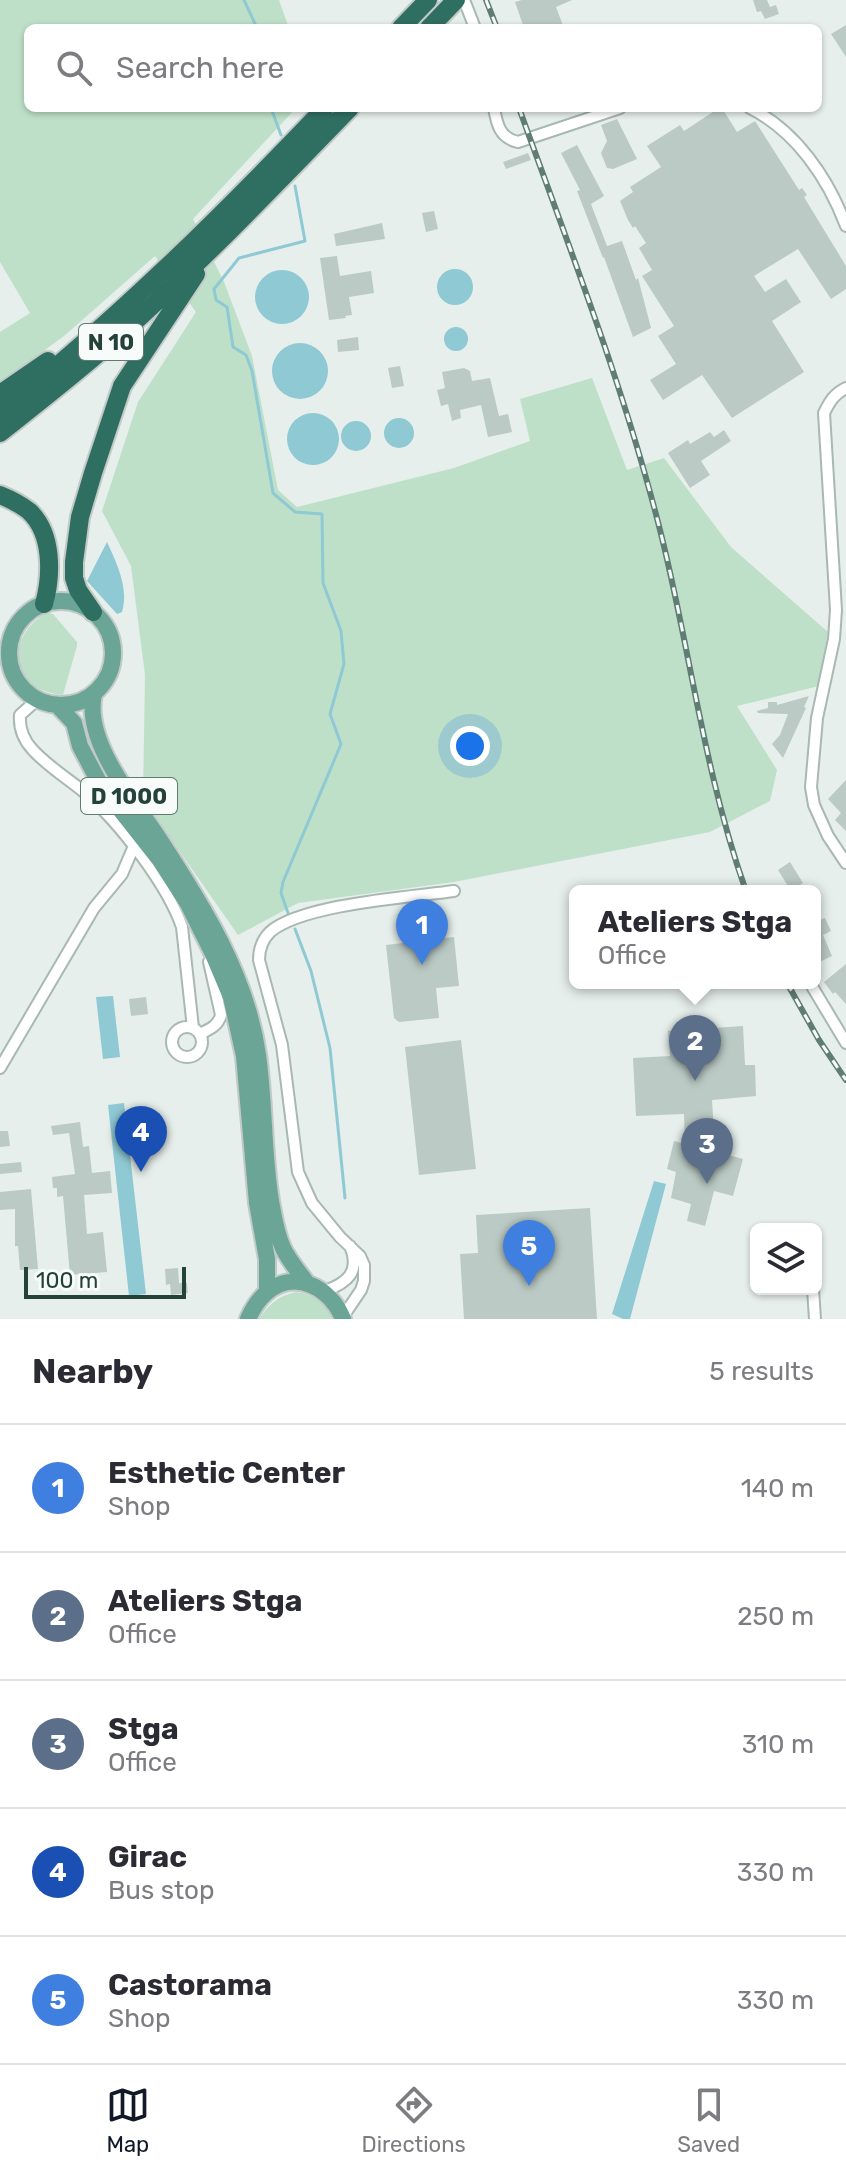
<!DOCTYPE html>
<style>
body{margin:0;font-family:Rubik,sans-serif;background:#f7f7f7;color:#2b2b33}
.controls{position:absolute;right:24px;bottom:24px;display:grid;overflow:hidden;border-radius:12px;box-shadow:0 2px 6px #0004}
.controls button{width:72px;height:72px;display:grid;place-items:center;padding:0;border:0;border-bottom:2px solid #e1e1e2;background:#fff;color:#2b2b33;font:40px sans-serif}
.scale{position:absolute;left:24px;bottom:20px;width:162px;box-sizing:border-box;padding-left:8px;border:4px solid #24423a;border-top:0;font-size:22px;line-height:28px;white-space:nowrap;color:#24423a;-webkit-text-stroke:6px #f7fbf9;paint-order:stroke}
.you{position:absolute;left:470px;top:746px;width:28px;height:28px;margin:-20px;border:6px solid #fff;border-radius:50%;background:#1a73e8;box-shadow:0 0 0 12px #1a73e833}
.badge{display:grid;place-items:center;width:52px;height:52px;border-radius:50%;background:#111827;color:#fff;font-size:26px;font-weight:700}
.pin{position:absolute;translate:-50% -66px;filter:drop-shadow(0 2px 4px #0008)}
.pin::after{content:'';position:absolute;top:42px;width:28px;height:24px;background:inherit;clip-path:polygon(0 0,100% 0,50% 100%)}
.popup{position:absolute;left:569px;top:885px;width:252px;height:104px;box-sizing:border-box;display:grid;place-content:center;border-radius:12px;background:#fff;filter:drop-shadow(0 2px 6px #0005);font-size:26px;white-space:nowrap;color:#7c7c81}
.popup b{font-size:30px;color:#2b2b33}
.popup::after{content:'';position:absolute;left:50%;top:100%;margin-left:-16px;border:16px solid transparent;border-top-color:#fff}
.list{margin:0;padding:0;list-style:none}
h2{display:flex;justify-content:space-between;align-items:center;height:104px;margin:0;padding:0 32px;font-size:34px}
h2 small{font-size:26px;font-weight:400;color:#7c7c81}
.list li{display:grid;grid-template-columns:52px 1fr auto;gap:24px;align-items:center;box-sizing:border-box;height:128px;padding:0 32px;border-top:2px solid #e1e1e2}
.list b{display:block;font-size:30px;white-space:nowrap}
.list p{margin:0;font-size:26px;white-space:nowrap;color:#7c7c81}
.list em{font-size:26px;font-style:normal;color:#7c7c81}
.icon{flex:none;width:44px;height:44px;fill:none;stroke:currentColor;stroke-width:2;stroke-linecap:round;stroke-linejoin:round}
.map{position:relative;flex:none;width:846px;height:1319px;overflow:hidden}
.search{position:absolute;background:#fff;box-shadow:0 2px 6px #0004;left:24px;right:24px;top:24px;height:88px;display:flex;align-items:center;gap:20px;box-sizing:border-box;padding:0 28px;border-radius:12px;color:#7c7c81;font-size:30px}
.sheet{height:744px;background:#fff}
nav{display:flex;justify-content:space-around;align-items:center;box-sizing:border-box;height:112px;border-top:2px solid #e1e1e2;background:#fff;font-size:22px;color:#7c7c81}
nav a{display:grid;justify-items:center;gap:4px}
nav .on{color:#111827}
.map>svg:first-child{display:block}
.green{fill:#bfe0c8}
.water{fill:#8ec9d4}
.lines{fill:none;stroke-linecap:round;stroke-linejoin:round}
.stream{stroke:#8ec9d4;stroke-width:3}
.building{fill:#bbcac4}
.street-casing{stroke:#a8b8b2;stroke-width:14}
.primary-casing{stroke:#c2cac8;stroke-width:20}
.highway-casing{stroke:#c2cac8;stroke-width:22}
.street{stroke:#fff;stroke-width:10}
.primary{stroke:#6aa596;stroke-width:16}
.highway{stroke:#2f6f62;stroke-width:18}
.rail-casing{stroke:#5f7d75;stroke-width:6}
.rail{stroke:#f7fbf9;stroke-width:3;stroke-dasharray:9;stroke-linecap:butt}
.labels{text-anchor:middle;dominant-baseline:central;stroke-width:6;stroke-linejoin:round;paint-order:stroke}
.shield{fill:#f7fbf9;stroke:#637a73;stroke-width:2}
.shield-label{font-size:22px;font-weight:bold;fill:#24423a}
</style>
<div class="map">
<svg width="846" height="1319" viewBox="0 0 846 1319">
<rect width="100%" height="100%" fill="#e6efeb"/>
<path class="green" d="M 0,0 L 279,0 L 289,28 L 28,28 L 28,108 L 296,108 L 193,219 L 224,282 L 252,356 L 278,490 L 297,507 L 454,468 L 530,441 L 520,399 L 592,378 L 627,470 L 664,458 L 731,547 L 828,632 L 819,686 L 737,706 L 777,770 L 770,801 L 710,832 L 454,882 L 298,903 L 238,935 L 143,799 L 145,675 L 131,566 L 102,511 L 138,402 L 196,312 L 155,256 L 64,336 L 0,383 L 0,332 L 30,313 L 0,262 Z
M 46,613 L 53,614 L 77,642 L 77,646 L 63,695 C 10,691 3,639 46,613 Z
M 296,1292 C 313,1294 325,1303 332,1319 L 259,1319 C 269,1304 278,1296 296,1292 Z"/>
<path class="water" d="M437 287a18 18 0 1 1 36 0a18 18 0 1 1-36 0Z
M255 297a27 27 0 1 1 54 0a27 27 0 1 1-54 0Z
M444 339a12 12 0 1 1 24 0a12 12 0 1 1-24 0Z
M272 371a28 28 0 1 1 56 0a28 28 0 1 1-56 0Z
M287 439a26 26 0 1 1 52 0a26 26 0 1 1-52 0Z
M384 433a15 15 0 1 1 30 0a15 15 0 1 1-30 0Z
M341 436a15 15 0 1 1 30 0a15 15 0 1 1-30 0Z
M 107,542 C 117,564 129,588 122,612 L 117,614 L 87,581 Z
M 113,996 L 120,1057 L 103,1059 L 96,997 Z
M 124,1103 L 146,1294 L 129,1296 L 108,1105 Z
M 654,1181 L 666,1184 L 630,1319 L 623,1319 L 612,1314 Z"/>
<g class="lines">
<path class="stream" d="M 244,0 L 257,28
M 271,108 L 281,135
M 288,913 L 281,893 L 283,882 L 341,744 L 330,714 L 344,664 L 341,631 L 323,583 L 322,514 L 295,512 L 273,493 L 252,371 L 246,355 L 233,347 L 227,307 L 216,300 L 214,289 L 239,258 L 305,241 L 295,186
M 295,929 L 311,971 L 330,1048 L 345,1198"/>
</g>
<path class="building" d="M 522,0 L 572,0 L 556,7 L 564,28 L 524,28 L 515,2 Z
M 753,0 L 767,0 L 770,7 L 776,5 L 779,14 L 765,19 L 761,11 L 757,12 Z
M 846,25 L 846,57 L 831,34 Z
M 719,108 L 722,108 L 737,132 L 755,121 L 799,190 L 802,188 L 807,195 L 804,197 L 846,266 L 846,289 L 831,299 L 798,249 L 754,276 L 765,292 L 786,279 L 801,302 L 772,321 L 804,372 L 732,418 L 702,375 L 663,400 L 650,380 L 676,364 L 658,336 L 674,326 L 642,276 L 652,270 L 639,248 L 646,243 L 635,226 L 633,228 L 628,220 L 620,201 L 633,192 L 630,187 L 661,167 L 647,146 L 680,125 L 684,131 Z
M 617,119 L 637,159 L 613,169 L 607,168 L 601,153 L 607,141 L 601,125 Z
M 577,145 L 604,196 L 591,204 L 607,246 L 622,241 L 636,280 L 638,278 L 651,328 L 633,337 L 604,257 L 603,258 L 577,191 L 580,190 L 561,153 Z
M 528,153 L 531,160 L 506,169 L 503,162 Z
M 434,211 L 438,229 L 426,232 L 422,213 Z
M 382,223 L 385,239 L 336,246 L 334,234 Z
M 337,256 L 340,276 L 371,271 L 374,293 L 349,297 L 352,315 L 345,316 L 346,318 L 329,320 L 320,258 Z
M 358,337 L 359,350 L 338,352 L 337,340 Z
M 400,366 L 404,386 L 392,388 L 388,368 Z
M 464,368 L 470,371 L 472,381 L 490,378 L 499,416 L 508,414 L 512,432 L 488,437 L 481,405 L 460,410 L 461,418 L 452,421 L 448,404 L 441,406 L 437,390 L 445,388 L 442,372 Z
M 724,430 L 731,441 L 701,461 L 710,475 L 690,488 L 668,453 L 688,440 L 690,444 L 710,432 L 714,437 Z
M 809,696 L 804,707 L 806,708 L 783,758 L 772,744 L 780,735 L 788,714 L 758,713 L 757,711 L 768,708 L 768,702 L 777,702 L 777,705 Z
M 846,780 L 846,831 L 835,820 L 841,813 L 828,799 Z
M 790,862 L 803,883 L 791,891 L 778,870 Z
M 815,917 L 817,921 L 825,918 L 831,931 L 823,935 L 832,956 L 815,964 Z
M 454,937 L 459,986 L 436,988 L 439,1018 L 399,1022 L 394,1018 L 386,945 Z
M 846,964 L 846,1004 L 835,992 L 833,994 L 824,982 Z
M 146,997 L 148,1014 L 131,1016 L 129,999 Z
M 743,1026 L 745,1065 L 755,1065 L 756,1096 L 712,1100 L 714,1132 L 710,1150 L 743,1159 L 733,1196 L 714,1191 L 705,1226 L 687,1221 L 691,1204 L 671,1198 L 676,1172 L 667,1169 L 674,1141 L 685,1144 L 684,1114 L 636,1116 L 633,1058 L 670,1056 L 668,1031 Z
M 461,1040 L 476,1169 L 419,1175 L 405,1047 Z
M 80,1122 L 83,1147 L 89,1146 L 92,1173 L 110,1171 L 112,1193 L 84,1195 L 87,1234 L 103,1232 L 107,1272 L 70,1275 L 63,1196 L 57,1197 L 57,1188 L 53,1188 L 52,1177 L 75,1174 L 69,1133 L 53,1135 L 51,1126 Z
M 0,1131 L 8,1131 L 10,1146 L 0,1147 Z
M 21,1162 L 22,1172 L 0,1174 L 0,1164 Z
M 31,1189 L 38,1269 L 20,1270 L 18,1246 L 15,1246 L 15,1209 L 0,1210 L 0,1192 Z
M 590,1208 L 597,1319 L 464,1319 L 460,1254 L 478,1253 L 476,1215 Z
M 178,1268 L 179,1283 L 187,1283 L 188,1293 L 171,1295 L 170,1284 L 166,1285 L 165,1269 Z"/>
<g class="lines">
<defs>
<path id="street" d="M 464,0 L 475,28
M 494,108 C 497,125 500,138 518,142 L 620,108
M 750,108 C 796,131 828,178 846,226
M 846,388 C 834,394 830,401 824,413 L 836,610 L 834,639 L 817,718 L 811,787 L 814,805 L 828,836 L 846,863
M 37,700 L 20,715 C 19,728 23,739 32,749 C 46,765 67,778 84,792 C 119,822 167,884 182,927 L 193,1028
M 810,983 L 846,1043
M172 1042a15 15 0 1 1 30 0a15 15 0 1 1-30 0Z
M 200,1034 C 210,1029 218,1026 221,1015 L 209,962
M 0,1068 L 94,908 L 122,874 L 134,846
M 813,1289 L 815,1319
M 325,1291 C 347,1283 361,1272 350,1246
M 342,1318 L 361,1290 L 364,1281 L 364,1265 L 360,1256 L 340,1237 L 312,1203 L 298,1172 L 282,1045 L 259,960 C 259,949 262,940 270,932 C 302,904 411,897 454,891"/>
<path id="primary" d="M9 653a52 52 0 1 1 104 0a52 52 0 1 1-104 0Z
M 94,694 C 83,742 136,803 160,840 C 203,906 247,976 258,1055 C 265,1104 263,1153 271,1201 C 274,1217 276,1233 283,1248 C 289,1261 299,1272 307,1283
M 57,705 L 74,723 L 80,746 L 100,784 L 159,859 L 188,904 L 212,952 L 231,997 L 244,1056 L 257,1203 L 267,1259 L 267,1292
M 248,1319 C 252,1310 258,1300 266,1293 C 295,1268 331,1288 343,1319"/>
<path id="highway" d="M 401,28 L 428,0
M 429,28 L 456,0
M 0,394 L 48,361
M 0,413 C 117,320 222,216 325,108
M 0,433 C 48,395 96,357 142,315 C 214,249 282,178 350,108
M 0,495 C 10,499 20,504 29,511 C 53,533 52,575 44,604
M 93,612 L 78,590 L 74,578 L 74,562 L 80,517 L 93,473 L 122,386 L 196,274"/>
</defs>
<use href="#street" class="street-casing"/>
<use href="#primary" class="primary-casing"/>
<use href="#highway" class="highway-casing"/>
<use href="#street" class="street"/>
<use href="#primary" class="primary"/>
<use href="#highway" class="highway"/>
<defs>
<path id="rail" d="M 486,0 L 497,28
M 519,108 C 570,250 626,392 662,538 C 691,656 705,776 746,891
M 787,983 L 819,1040 L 846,1080"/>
</defs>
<use href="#rail" class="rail-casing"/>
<use href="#rail" class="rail"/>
</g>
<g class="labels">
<g class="shield">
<rect x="79" y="324" width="64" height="36" rx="6"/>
<rect x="81" y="778" width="96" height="36" rx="6"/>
</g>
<g class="shield-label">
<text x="111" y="342">N 10</text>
<text x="129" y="796">D 1000</text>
</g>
</g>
</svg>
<div class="controls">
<button><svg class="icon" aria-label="layers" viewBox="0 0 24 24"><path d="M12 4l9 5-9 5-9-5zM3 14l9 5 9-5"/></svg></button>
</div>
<div class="scale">100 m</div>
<div class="you"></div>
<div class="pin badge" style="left:422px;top:965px;background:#3f7fe0">1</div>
<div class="pin badge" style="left:695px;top:1081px;background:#5c6f8a">2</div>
<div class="popup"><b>Ateliers Stga</b>Office</div>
<div class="pin badge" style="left:707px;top:1184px;background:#5c6f8a">3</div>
<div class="pin badge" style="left:141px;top:1172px;background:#1a4fb4">4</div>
<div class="pin badge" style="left:529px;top:1286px;background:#3f7fe0">5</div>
<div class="search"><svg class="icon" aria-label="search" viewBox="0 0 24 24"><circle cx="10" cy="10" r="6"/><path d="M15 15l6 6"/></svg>Search here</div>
</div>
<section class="sheet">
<h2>Nearby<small>5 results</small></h2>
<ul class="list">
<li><span class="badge" style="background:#3f7fe0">1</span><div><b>Esthetic Center</b><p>Shop</p></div><em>140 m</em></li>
<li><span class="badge" style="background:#5c6f8a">2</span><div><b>Ateliers Stga</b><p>Office</p></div><em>250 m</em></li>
<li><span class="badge" style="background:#5c6f8a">3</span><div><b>Stga</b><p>Office</p></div><em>310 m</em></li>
<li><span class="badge" style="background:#1a4fb4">4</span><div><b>Girac</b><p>Bus stop</p></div><em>330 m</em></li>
<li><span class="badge" style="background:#3f7fe0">5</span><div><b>Castorama</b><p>Shop</p></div><em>330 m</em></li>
</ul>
</section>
<nav>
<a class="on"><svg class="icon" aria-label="map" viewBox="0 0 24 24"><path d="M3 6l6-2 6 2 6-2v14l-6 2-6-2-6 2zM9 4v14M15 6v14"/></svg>Map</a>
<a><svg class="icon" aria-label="directions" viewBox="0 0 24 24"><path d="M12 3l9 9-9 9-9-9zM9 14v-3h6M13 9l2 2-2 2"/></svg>Directions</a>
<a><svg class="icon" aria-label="saved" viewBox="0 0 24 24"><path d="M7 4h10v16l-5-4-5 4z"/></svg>Saved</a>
</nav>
